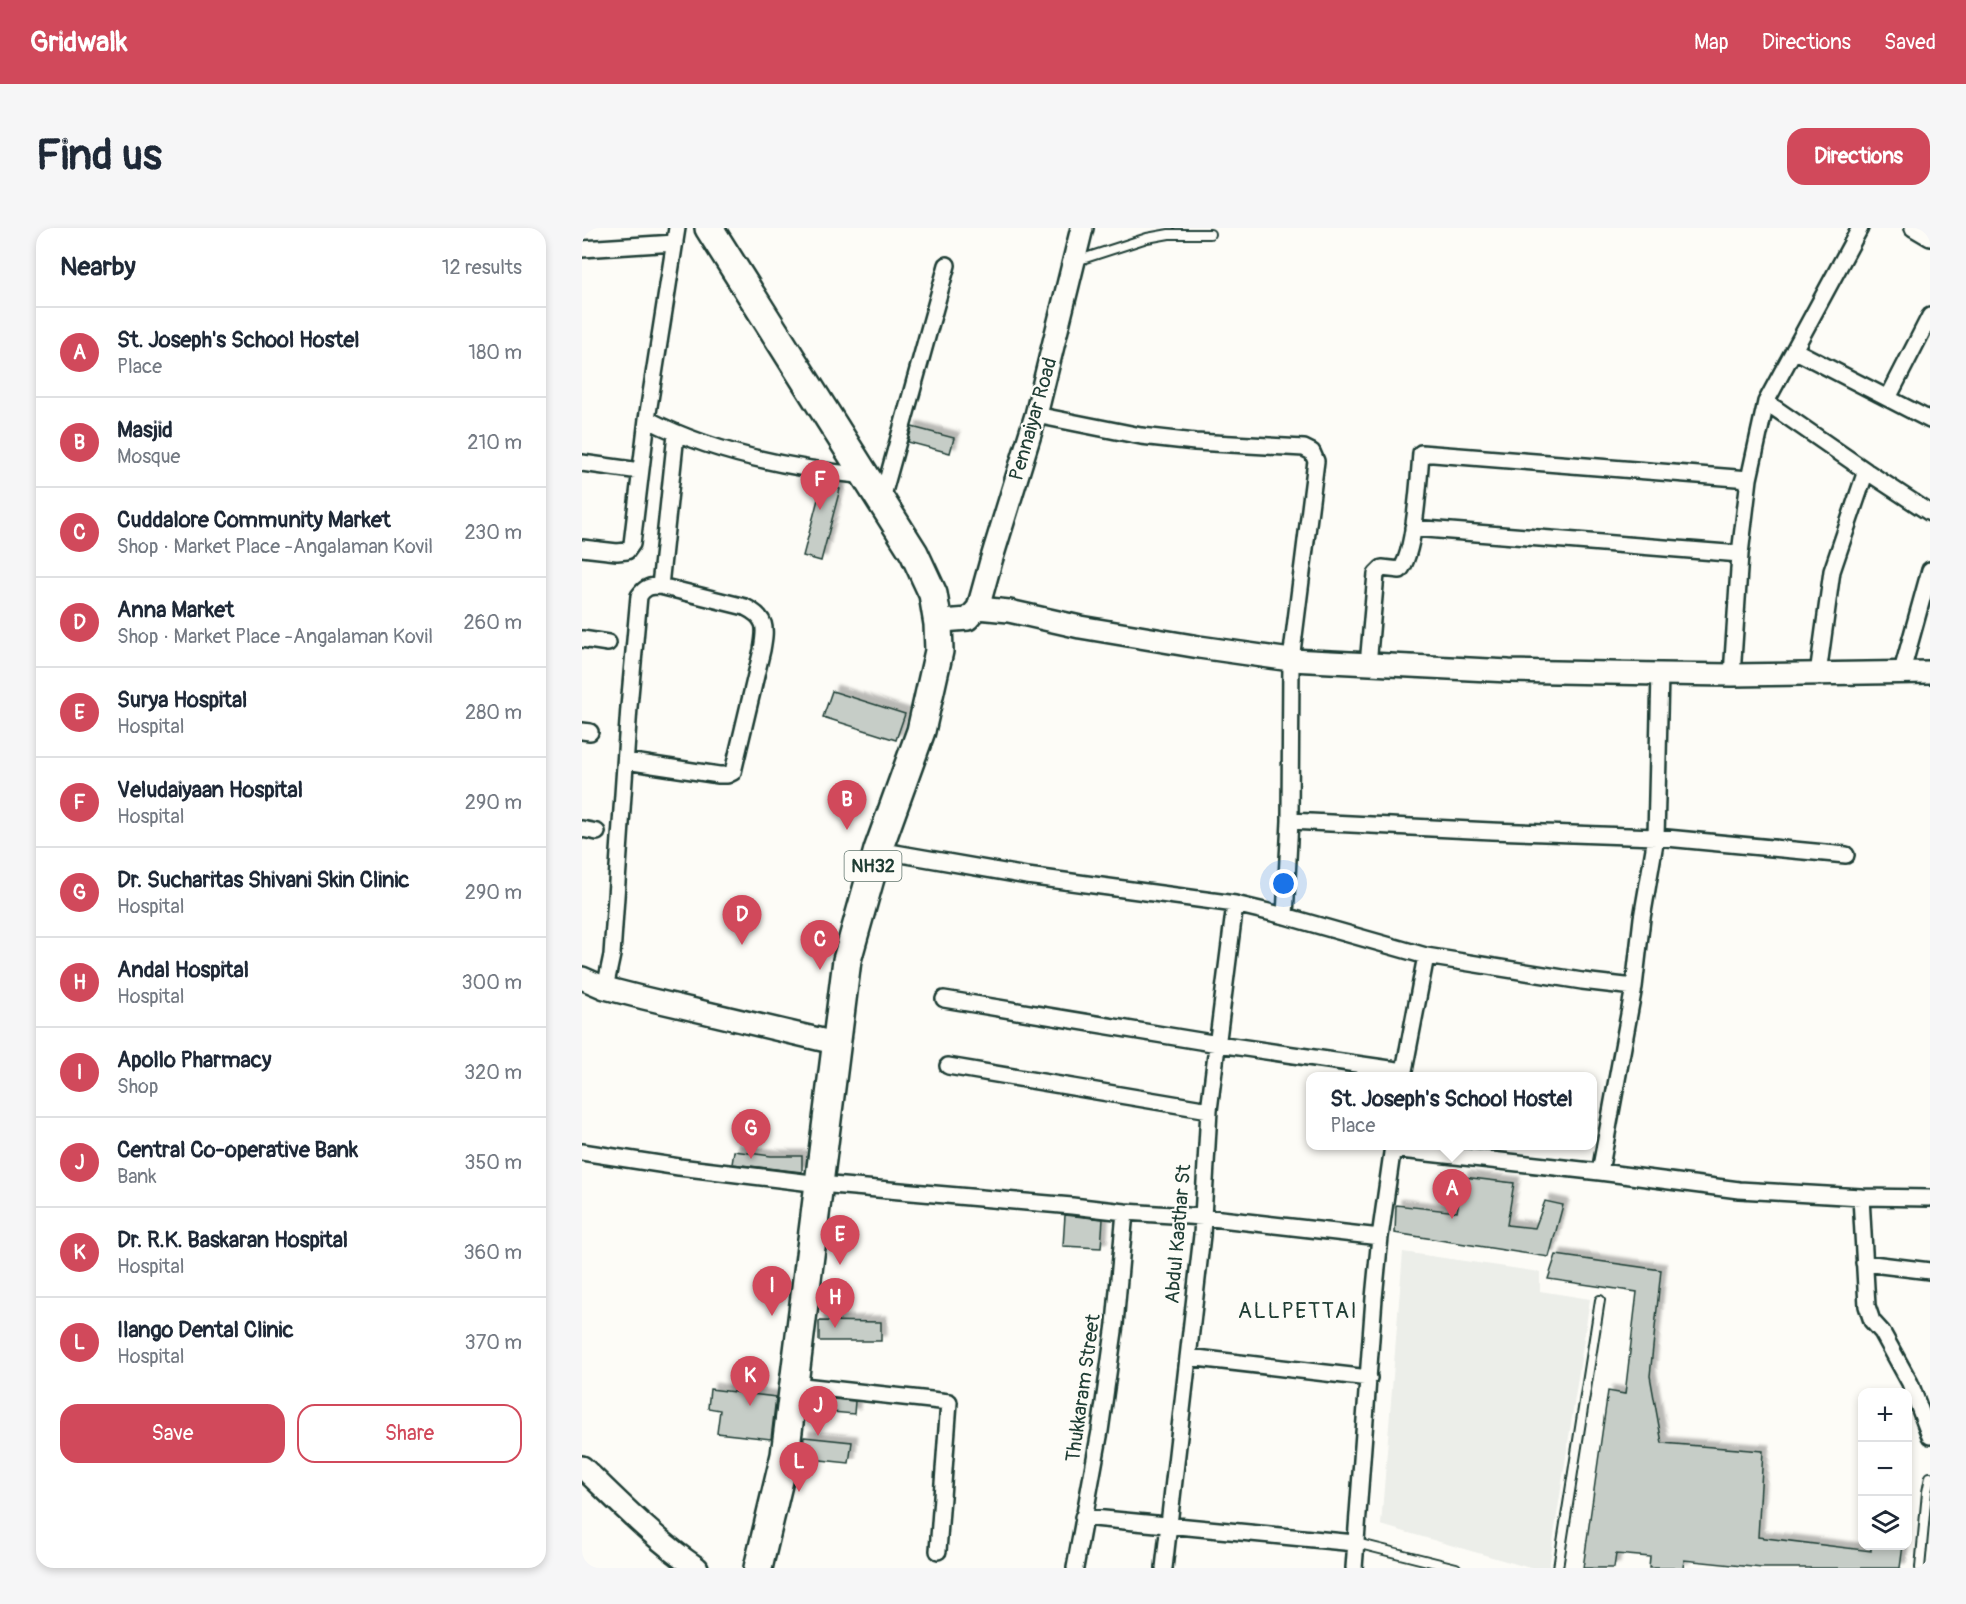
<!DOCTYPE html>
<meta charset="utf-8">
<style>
body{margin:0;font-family:Pangolin,sans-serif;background:#f6f6f7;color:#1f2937}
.controls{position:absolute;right:18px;bottom:18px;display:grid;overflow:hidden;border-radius:12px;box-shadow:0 3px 9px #0003}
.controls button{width:54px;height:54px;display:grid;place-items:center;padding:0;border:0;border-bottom:2px solid #e0e1e3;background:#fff;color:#1f2937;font:30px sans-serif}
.you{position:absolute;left:702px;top:656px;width:21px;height:21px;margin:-15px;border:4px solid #fff;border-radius:50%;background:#1a73e8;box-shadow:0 0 0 9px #1a73e833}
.badge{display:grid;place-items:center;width:39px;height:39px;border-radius:50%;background:#d1495b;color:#fff;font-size:20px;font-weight:700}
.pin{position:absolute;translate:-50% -50px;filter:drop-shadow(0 2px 3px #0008)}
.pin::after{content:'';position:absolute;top:32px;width:21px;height:18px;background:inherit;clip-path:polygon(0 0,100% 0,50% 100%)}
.popup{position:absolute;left:724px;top:844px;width:291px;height:78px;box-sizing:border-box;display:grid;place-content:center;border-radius:12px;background:#fff;filter:drop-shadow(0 2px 4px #0005);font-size:20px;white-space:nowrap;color:#747a83}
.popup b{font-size:22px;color:#1f2937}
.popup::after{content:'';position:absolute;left:50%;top:100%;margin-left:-12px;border:12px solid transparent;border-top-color:#fff}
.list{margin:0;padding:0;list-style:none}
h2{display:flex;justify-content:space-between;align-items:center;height:78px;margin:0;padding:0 24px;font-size:26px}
h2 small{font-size:20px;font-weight:400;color:#747a83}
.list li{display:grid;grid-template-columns:39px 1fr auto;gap:18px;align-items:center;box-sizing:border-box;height:90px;padding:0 24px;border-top:2px solid #e0e1e3}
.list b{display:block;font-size:22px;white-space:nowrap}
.list p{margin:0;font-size:20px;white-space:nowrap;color:#747a83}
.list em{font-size:20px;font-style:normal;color:#747a83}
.actions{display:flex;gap:12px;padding:18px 24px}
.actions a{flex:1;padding:14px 0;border:2px solid #d1495b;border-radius:18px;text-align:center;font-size:21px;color:#d1495b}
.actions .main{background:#d1495b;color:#fff}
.icon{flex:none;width:33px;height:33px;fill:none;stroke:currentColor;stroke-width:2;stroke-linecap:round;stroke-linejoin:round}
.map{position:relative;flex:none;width:1348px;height:1340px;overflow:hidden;border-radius:18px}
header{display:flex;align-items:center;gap:36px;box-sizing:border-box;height:84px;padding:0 30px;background:#d1495b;color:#fff}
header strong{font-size:28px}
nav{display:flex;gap:33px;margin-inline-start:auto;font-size:21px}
.intro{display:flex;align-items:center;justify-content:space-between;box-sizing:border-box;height:144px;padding:0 36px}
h1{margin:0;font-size:42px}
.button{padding:15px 27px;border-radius:18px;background:#d1495b;color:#fff;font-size:21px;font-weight:700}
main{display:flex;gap:36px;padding:0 36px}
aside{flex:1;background:#fff;border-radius:18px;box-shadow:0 3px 9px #0003}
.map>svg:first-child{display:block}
.built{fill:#eceee9}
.building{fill:#c6cdc7;stroke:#1f3d34;stroke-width:1.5;filter:url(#shadow)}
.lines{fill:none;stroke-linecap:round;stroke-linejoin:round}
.lane-casing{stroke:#1f3d34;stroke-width:12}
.street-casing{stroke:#1f3d34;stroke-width:20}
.secondary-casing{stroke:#1f3d34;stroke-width:26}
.highway-casing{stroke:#1f3d34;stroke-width:32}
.lane{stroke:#fdfcf7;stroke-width:8}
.street{stroke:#fdfcf7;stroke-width:15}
.secondary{stroke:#fdfcf7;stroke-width:21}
.highway{stroke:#fdfcf7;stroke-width:27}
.labels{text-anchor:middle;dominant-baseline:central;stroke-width:4.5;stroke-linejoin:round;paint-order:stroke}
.shield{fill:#fdfcf7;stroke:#62766e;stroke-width:1.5}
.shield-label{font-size:18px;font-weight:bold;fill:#1f3d34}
.street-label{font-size:20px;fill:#1f3d34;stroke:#fdfcf7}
.quarter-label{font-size:22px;letter-spacing:1.5px;fill:#1f3d34;stroke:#fdfcf7}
</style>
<header>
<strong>Gridwalk</strong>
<nav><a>Map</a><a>Directions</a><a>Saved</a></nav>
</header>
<div class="intro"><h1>Find us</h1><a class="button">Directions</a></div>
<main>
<aside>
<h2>Nearby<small>12 results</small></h2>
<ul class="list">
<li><span class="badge">A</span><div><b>St. Joseph's School Hostel</b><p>Place</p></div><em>180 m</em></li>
<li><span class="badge">B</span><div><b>Masjid</b><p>Mosque</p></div><em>210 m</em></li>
<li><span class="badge">C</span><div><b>Cuddalore Community Market</b><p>Shop · Market Place -Angalaman Kovil</p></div><em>230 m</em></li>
<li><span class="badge">D</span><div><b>Anna Market</b><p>Shop · Market Place -Angalaman Kovil</p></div><em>260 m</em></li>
<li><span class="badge">E</span><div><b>Surya Hospital</b><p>Hospital</p></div><em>280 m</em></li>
<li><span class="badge">F</span><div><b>Veludaiyaan Hospital</b><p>Hospital</p></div><em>290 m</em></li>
<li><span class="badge">G</span><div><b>Dr. Sucharitas Shivani Skin Clinic</b><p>Hospital</p></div><em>290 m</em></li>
<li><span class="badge">H</span><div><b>Andal Hospital</b><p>Hospital</p></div><em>300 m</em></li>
<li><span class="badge">I</span><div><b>Apollo Pharmacy</b><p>Shop</p></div><em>320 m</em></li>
<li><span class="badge">J</span><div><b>Central Co-operative Bank</b><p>Bank</p></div><em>350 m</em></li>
<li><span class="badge">K</span><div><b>Dr. R.K. Baskaran Hospital</b><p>Hospital</p></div><em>360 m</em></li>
<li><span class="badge">L</span><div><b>Ilango Dental Clinic</b><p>Hospital</p></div><em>370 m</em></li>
</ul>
<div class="actions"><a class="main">Save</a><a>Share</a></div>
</aside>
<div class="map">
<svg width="1348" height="1340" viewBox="0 0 1348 1340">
<defs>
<filter id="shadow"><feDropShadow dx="5.5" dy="-5.5" stdDeviation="1.5" flood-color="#0004"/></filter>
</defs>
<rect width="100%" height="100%" fill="#fdfcf7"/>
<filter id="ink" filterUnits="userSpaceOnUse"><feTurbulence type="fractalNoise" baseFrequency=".0167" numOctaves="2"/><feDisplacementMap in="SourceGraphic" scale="12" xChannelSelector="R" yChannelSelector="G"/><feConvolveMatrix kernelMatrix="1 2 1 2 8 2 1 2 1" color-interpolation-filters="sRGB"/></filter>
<g filter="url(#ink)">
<path class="built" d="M 821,1024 L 958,1044 L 958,1063 L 1008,1071 L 967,1340 L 948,1340 L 799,1297 Z"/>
<path class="building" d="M 330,199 L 372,210 L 368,225 L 326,214 Z
M 240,256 L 258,261 L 239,333 L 221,328 Z
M 250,463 L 323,486 L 314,512 L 241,489 Z
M 152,923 L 189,928 L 220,928 L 220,944 L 150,936 Z
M 881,949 L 932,955 L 925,997 L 953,1000 L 963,973 L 981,977 L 967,1029 L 813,1005 L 814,977 L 875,984 Z
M 483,987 L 521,991 L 519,1020 L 481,1018 Z
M 974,1027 L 1079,1042 L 1068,1148 L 1080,1215 L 1181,1223 L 1176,1309 L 1289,1323 L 1289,1317 L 1321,1317 L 1318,1340 L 1180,1340 L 1102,1332 L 1101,1340 L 1067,1340 L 1068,1329 L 1034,1326 L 1032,1340 L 1001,1340 L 1026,1163 L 1043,1166 L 1055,1064 L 966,1051 Z
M 237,1093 L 299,1094 L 299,1113 L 237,1113 Z
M 128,1161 L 194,1169 L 189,1211 L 135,1205 L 138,1182 L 126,1180 Z
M 229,1169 L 273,1173 L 272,1186 L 228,1182 Z
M 222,1209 L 270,1214 L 267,1235 L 219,1230 Z"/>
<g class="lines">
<defs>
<path id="lane" d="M 494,33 L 565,10 L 587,6 L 628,6
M 774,1315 L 874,1340
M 976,1340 L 1018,1072
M 1338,1340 L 1345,1264 L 1348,1249"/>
<path id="street" d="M 95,0 L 65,191 C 130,225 212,241 285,248
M 1331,0 L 1348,10
M 0,21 L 93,15
M 1212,122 L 1348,192
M 1306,170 L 1348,88
M 1184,174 L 1284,243 L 1250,343 L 1236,446
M 454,187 L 559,208 L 613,214 L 722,220 L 730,224 L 734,233 L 709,432 L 708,593 L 703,688
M 0,235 L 58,243
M 1284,243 L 1348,285
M 300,271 L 365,37
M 831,300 L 1158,326
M 0,320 L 35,324 L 45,323 L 50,316 L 65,191
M 0,411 L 26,415
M 786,437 L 794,346 L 800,340 L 818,342 C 833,326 837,250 839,225 L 1167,251
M 1320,443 L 1348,342
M 1150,447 L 1158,326 L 1167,251 L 1184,174 L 1278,0
M 0,503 L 8,504
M 44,533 L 137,547 L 145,547 L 151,544 L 180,422 C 184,399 185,390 163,379 L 78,358
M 708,593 L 910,603 L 1074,609 L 1264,627
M 0,601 L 15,604
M 296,622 L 445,648 L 653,676 L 703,688 L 844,728 L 1000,753 L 1052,759
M 23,760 L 30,727 L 47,479 L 57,368 C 63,359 68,358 78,358 L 94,206
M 362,771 L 636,816 L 822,843
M 366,838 L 627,882
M 821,848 L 844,728
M 810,921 L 1018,944 L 1157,962 L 1279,969 L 1285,1078 L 1290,1093 L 1300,1104 L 1328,1155 L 1348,1208
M 0,924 L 97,939 L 238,956 L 490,978 L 543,984 L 621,989 L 798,1009 L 792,1070 L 772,1340
M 1018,944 L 1052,759 L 1060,690 L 1074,609 L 1078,446
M 1279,969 L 1348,970
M 798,1009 L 811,918
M 1282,1035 L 1348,1043
M 606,1129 L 787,1150
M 212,1157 L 367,1174 L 356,1323
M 501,1289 L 773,1315
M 493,1340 L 518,1203 L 533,1096 L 543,984
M 582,1340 L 620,1007 L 627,882 L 653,676"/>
<path id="secondary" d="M 396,380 L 427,383 L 498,399 L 617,419 L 709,432 L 927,443 L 1078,446 L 1150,447 L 1348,444
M 396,380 L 409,333 L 454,187 L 500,0
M 355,391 L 361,393 L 386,391 L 396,380
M 0,750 L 23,760 L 62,770 L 253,815
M 0,1239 C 37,1274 73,1312 115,1340"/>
<path id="highway" d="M 127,0 L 332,325 L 351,366 L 356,396 L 357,423 L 339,503 L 296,622 L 265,732 L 203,1227 L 176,1340"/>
</defs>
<use href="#lane" class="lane-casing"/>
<use href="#street" class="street-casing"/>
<use href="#secondary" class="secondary-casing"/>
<use href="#highway" class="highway-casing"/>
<use href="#lane" class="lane"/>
<use href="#street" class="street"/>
<use href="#secondary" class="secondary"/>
<use href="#highway" class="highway"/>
</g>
</g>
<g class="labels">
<rect class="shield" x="262.5" y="623" width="57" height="30" rx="4.5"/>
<g class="shield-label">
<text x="291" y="638">NH32</text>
</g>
<g class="street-label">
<text transform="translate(451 191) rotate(-74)">Pennaiyar Road</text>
<text transform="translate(596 1006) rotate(-85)">Abdul Kaathar St</text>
<text transform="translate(501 1160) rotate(-82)">Thukkaram Street</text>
</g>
<g class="quarter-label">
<text x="716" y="1083">ALLPETTAI</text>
</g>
</g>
</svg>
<div class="controls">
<button>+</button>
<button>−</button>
<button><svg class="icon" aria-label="layers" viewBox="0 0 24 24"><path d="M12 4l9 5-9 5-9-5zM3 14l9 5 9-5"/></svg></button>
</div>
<div class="you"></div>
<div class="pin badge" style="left:870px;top:991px">A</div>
<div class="popup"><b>St. Joseph's School Hostel</b>Place</div>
<div class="pin badge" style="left:265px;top:602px">B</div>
<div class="pin badge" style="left:238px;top:742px">C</div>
<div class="pin badge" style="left:160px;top:717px">D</div>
<div class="pin badge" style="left:258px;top:1037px">E</div>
<div class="pin badge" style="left:238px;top:282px">F</div>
<div class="pin badge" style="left:169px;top:931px">G</div>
<div class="pin badge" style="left:253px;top:1100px">H</div>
<div class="pin badge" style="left:190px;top:1088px">I</div>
<div class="pin badge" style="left:236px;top:1208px">J</div>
<div class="pin badge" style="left:168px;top:1178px">K</div>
<div class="pin badge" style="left:217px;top:1264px">L</div>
</div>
</main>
